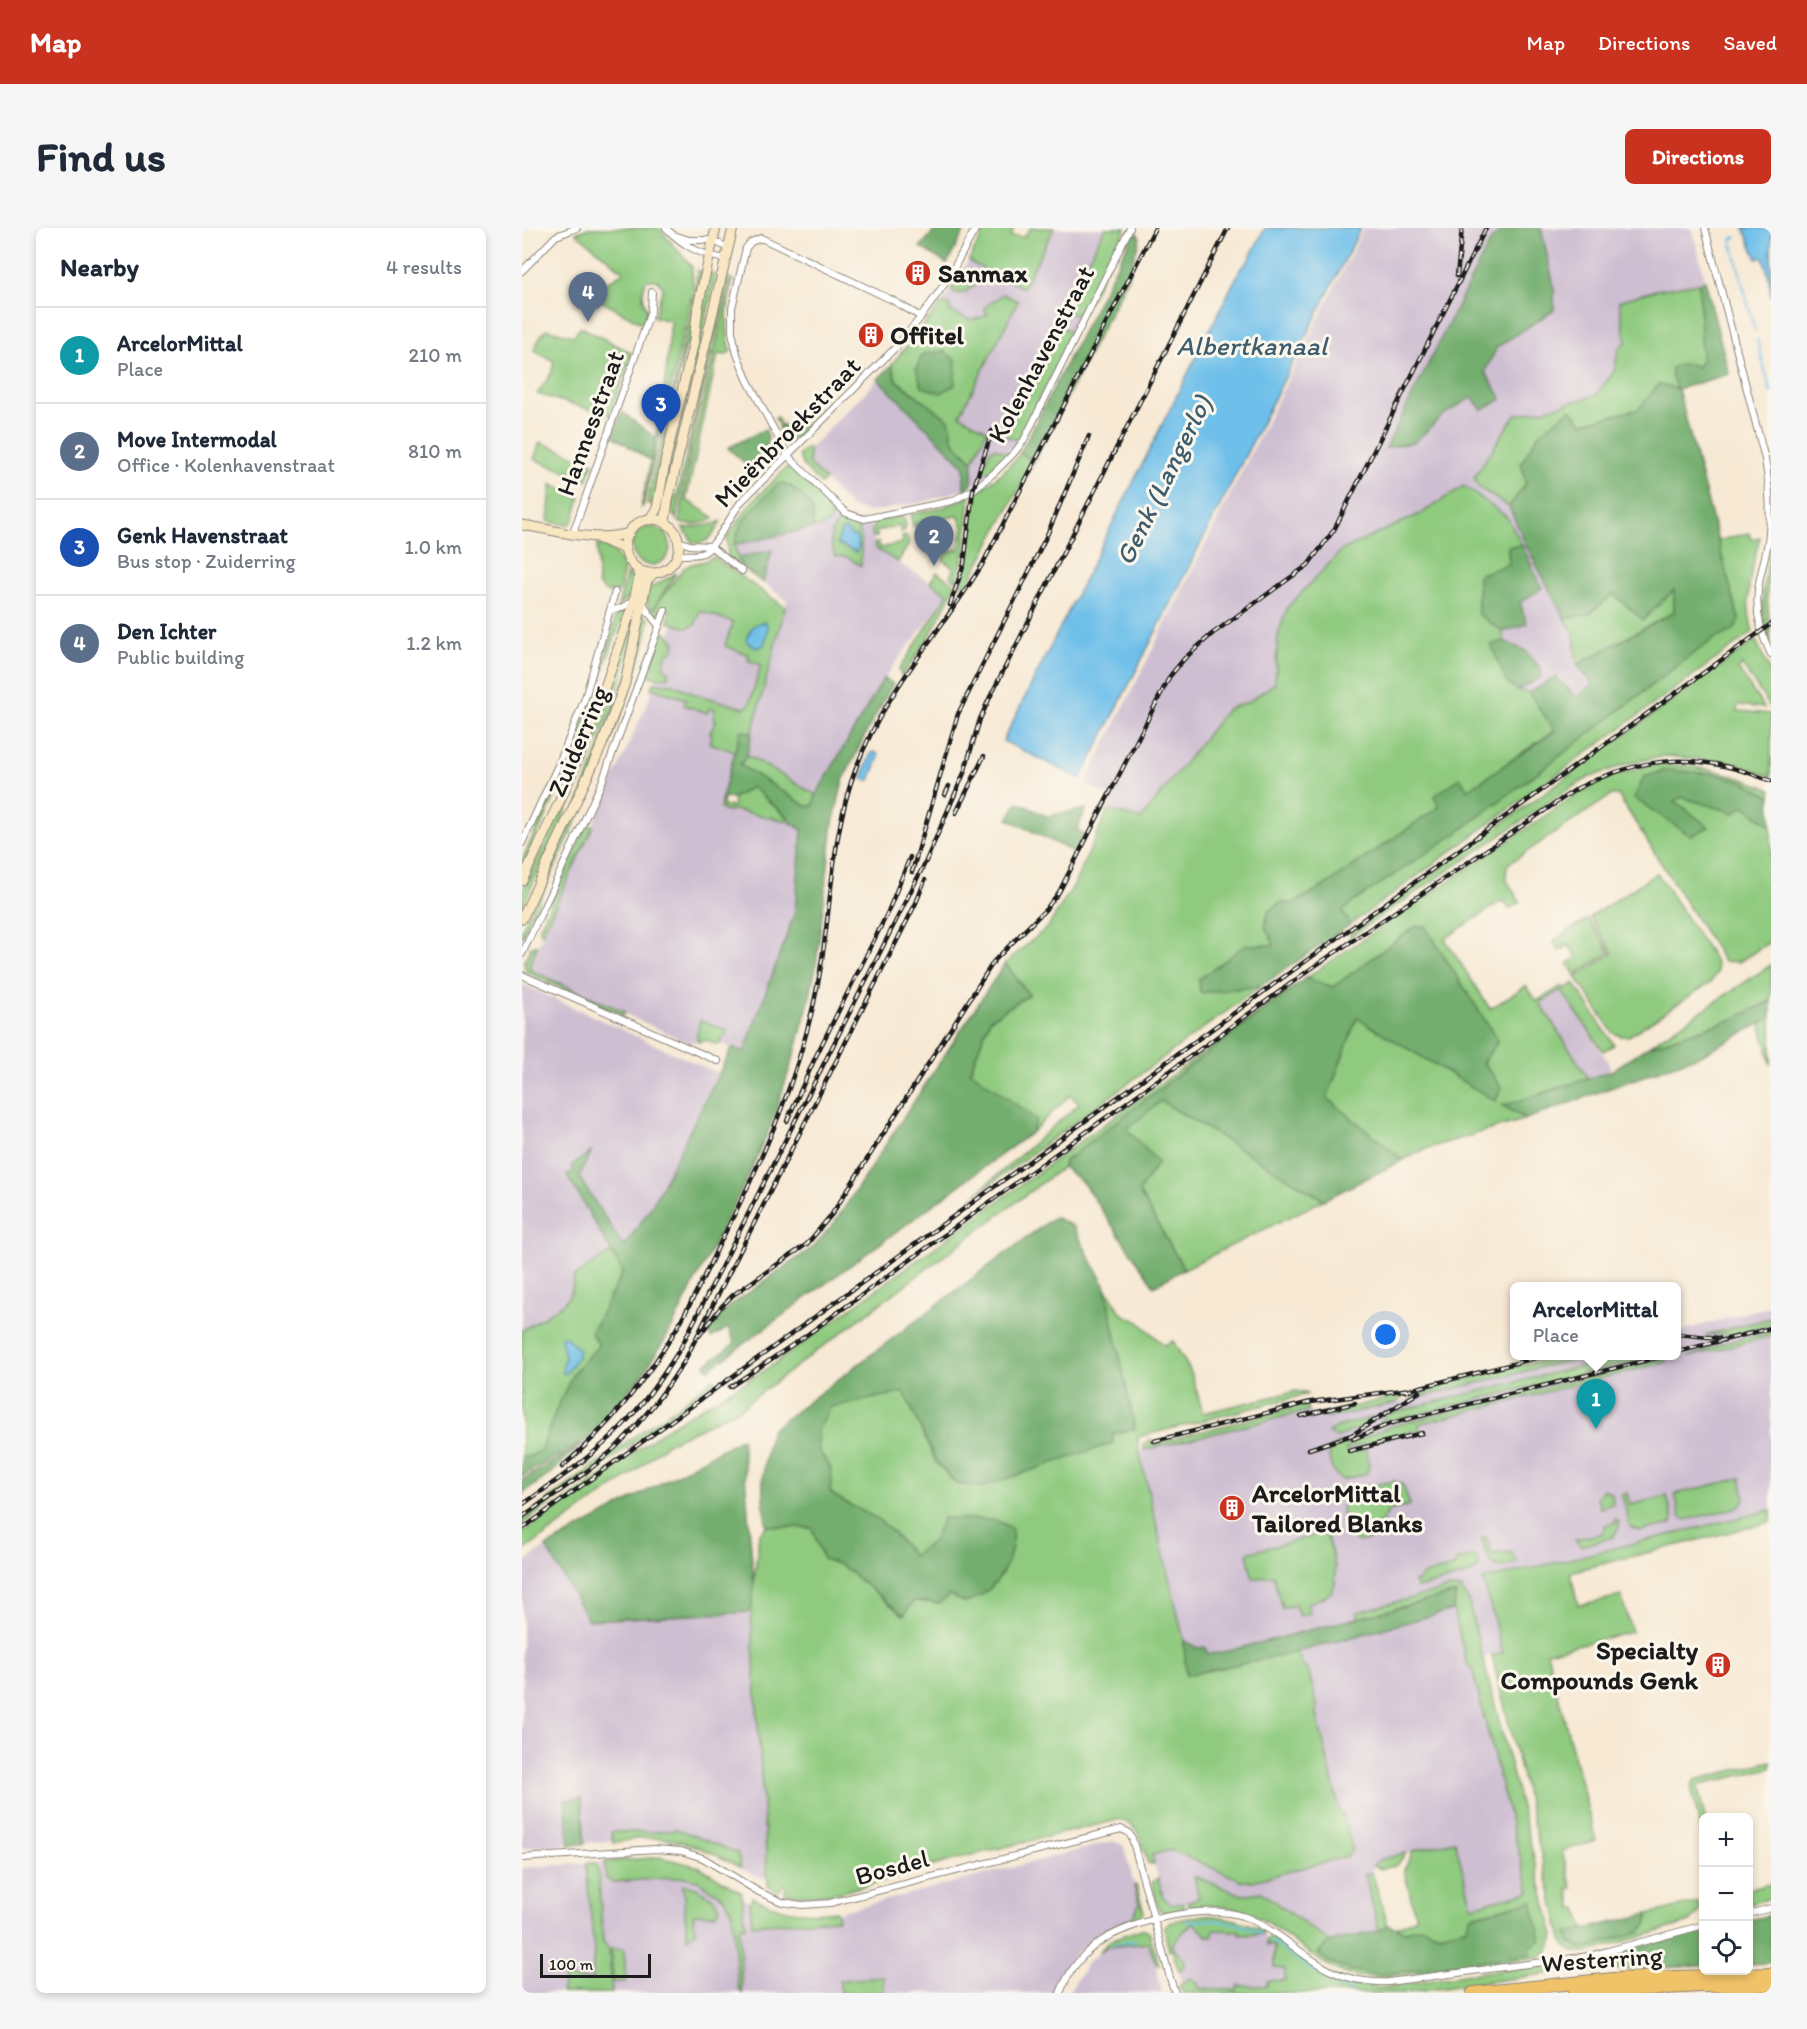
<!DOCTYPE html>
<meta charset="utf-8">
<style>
body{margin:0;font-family:Itim,sans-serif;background:#f6f6f7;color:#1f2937}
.controls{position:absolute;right:18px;bottom:18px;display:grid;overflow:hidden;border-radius:9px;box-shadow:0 3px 9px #0003}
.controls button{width:54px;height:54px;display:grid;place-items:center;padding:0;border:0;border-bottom:2px solid #e0e1e3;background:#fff;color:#1f2937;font:30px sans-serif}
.scale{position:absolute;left:18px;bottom:15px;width:111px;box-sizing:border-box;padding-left:6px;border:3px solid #1c1c1c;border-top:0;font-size:16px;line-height:21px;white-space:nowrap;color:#1c1c1c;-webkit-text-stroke:4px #fbf7ec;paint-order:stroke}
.you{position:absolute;left:864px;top:1107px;width:21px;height:21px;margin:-15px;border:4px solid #fff;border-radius:50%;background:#1a73e8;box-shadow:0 0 0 9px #1a73e833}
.badge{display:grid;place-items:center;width:39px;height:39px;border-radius:50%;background:#c8321e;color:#fff;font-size:20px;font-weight:700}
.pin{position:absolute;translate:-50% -50px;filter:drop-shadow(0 2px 3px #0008)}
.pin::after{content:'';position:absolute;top:32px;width:21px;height:18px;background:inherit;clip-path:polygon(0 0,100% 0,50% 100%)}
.popup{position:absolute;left:988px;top:1054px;width:171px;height:78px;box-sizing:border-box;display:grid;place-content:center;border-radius:9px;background:#fff;filter:drop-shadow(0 2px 4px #0005);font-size:20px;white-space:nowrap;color:#747a83}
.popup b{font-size:22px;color:#1f2937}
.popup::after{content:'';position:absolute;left:50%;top:100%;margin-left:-12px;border:12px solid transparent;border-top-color:#fff}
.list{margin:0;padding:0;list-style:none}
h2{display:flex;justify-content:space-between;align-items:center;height:78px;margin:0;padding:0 24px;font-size:26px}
h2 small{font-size:20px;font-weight:400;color:#747a83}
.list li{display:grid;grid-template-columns:39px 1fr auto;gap:18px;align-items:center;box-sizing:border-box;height:96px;padding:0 24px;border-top:2px solid #e0e1e3}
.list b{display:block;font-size:22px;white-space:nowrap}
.list p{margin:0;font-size:20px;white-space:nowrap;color:#747a83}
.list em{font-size:20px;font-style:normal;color:#747a83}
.icon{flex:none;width:33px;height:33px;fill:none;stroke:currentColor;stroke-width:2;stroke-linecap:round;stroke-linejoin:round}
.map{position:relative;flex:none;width:1249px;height:1765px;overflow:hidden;border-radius:9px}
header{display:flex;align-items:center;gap:36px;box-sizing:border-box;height:84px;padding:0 30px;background:#c8321e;color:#fff}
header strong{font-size:28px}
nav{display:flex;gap:33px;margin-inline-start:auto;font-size:21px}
.intro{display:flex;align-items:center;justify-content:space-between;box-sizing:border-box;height:144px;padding:0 36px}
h1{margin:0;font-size:42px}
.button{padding:15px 27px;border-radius:9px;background:#c8321e;color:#fff;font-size:21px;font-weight:700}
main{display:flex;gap:36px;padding:0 36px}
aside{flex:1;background:#fff;border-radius:9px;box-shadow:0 3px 9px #0003}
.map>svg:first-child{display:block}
.industrial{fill:#cebed1}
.green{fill:#8fca7f;stroke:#56734e;stroke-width:1.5}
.forest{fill:#73ae6e;stroke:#486545;stroke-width:1.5}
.water{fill:#6ebfea;stroke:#456e83;stroke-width:1.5}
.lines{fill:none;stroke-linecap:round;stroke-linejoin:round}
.stream{stroke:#6ebfea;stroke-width:2}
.street-casing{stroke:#8a8278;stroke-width:8}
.secondary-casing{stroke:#8a8278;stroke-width:11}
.highway-casing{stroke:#8a8278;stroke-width:14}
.street{stroke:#fff;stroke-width:6}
.secondary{stroke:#f9e7c3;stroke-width:9}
.highway{stroke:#f1c369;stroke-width:12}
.rail-casing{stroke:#1c1c1c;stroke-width:4.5}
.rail{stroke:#fbf7ec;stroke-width:2;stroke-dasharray:7;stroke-linecap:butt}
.labels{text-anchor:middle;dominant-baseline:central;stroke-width:6;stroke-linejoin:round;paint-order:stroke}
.poi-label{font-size:26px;font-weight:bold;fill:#1c1c1c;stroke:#fbf7ec;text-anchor:start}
.street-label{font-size:26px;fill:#1c1c1c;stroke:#fbf7ec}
.water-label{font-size:27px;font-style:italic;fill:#3d5d6e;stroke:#fbf7ec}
</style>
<header>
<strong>Map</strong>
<nav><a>Map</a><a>Directions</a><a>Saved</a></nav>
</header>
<div class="intro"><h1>Find us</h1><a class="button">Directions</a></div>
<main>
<aside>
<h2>Nearby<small>4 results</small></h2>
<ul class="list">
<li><span class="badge" style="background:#0f9aa8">1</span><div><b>ArcelorMittal</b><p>Place</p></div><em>210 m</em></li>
<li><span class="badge" style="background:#5c6f8a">2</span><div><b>Move Intermodal</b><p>Office · Kolenhavenstraat</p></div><em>810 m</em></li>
<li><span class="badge" style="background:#1a4fb4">3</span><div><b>Genk Havenstraat</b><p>Bus stop · Zuiderring</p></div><em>1.0 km</em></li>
<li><span class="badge" style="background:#5c6f8a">4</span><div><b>Den Ichter</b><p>Public building</p></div><em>1.2 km</em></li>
</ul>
</aside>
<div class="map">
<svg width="1249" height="1765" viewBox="0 0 1249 1765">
<rect width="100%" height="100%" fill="#fbf7ec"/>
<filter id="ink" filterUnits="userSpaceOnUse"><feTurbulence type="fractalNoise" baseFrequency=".0167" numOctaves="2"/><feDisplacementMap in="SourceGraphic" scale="12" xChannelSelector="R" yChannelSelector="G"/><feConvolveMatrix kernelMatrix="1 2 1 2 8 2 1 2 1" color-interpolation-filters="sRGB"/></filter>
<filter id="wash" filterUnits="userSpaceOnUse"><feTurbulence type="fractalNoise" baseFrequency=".008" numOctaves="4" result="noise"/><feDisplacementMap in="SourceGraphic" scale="24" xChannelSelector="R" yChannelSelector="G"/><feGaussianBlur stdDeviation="1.35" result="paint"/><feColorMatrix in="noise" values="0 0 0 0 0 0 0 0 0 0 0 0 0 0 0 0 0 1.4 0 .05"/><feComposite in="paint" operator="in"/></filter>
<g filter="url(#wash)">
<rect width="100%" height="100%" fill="#f7e9d4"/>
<path class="industrial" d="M 532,0 L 583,0 L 543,77 L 552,87 L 562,84 L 551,105 L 533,97 L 479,206 L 496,213 L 487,226 L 473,220 L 468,245 L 446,261 L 450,254 L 451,233 L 465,202 L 438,188 L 495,73 L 455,93 L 445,92 L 427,82 L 429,79 L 419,76 L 429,62 L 434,65 L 441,47 L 437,48 L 447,32 L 451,36 L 501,60 Z
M 842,0 L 1170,0 L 1207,146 L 1155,161 L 987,279 L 1005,319 L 1043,391 L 1067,386 L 1056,437 L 1071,456 L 917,579 L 802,658 L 507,768 L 483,735 L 526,699 L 552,657 L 591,570 L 563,556 Z
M 356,151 L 442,238 L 442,261 L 402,274 L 348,284 L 329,279 L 287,236 L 287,221 Z
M 306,277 L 328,293 L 348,293 L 354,321 L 427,366 L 362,450 L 294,567 L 225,527 L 229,505 L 199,573 L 198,581 L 266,593 L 280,602 L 273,684 L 222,825 L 184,810 L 167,815 L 15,746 L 8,741 L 8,735 L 126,474 L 151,397 L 165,400 L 178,383 L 211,394 L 227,427 L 226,432 L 245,439 L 265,372 L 241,355 L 250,322 L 216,330 L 212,317 L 290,300 Z
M 0,756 L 197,846 L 129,979 L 102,1019 L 57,949 L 68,925 L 49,938 L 52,943 L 46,947 L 89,1024 L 52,1049 L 51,1063 L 41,1076 L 0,1103 Z
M 1039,761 L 1086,834 L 1089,843 L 1066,850 L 1018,775 Z
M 1249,1078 L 1249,1282 L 962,1352 L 981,1425 L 970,1428 L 961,1429 L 946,1372 L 934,1365 L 697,1425 L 685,1426 L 662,1413 L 617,1223 L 786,1183 L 800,1186 L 804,1189 L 815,1188 L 887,1172 L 1064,1128 L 1155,1128 L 1155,1104 Z
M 24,1319 L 66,1392 L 229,1384 L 245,1651 L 233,1648 L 190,1624 L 171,1616 L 149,1611 L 126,1610 L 0,1620 L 0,1336 Z
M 931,1382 L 945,1436 L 950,1441 L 987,1588 L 1008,1664 L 950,1678 L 933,1614 L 857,1632 L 851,1637 L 850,1645 L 843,1646 L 857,1703 L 808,1714 L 739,1664 L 720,1667 L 672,1648 L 677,1671 L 650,1677 L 641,1669 L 630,1627 L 649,1622 L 721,1653 L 731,1653 L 826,1628 L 818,1585 L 795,1487 L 795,1476 L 786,1441 L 782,1441 L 775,1424 Z
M 592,1613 L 602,1618 L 617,1676 L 611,1690 L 571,1708 L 549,1730 L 536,1750 L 531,1765 L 90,1765 L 87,1721 L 81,1714 L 74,1635 L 83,1634 L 83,1642 L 91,1654 L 163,1649 L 176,1653 L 204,1671 L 210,1685 L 216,1758 L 220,1764 L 217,1698 L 223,1697 L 221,1670 L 260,1687 L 313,1685 Z
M 64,1635 L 72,1723 L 70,1753 L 43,1750 L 39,1765 L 0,1765 L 0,1640 Z
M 672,1693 L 692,1702 L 718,1703 L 718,1707 L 740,1704 L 745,1712 L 745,1717 L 752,1718 L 763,1741 L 763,1752 L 745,1753 L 745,1758 L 716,1758 L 714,1762 L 676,1760 L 662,1753 L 660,1754 L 657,1743 L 663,1737 L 649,1717 Z
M 626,1715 L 632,1726 L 640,1765 L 546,1765 L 566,1734 L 585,1719 Z"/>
<path class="green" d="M 66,0 L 137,0 L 170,39 L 171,64 L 121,278 L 119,280 L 141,174 L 149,93 L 132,89 L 141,60 L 135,52 L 124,52 C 120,62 120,73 126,82 L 121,96 L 66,66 L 102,44 L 54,5 Z
M 464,0 L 492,0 L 488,8 L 502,9 L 508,0 L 532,0 L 501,60 L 451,36 L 447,32 Z
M 583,0 L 604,0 L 562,84 L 552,87 L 546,84 L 548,81 L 543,77 Z
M 175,42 L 180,44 L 168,114 L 164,118 L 143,209 L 143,224 L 133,278 L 125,276 L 174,63 Z
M 185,45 L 194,47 L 141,280 L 138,279 Z
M 441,47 L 454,52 L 454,55 L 443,65 L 434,65 L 429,62 L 437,48 Z
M 201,48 L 207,49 L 174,191 L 154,291 C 147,281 146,276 155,266 L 186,129 L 184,122 Z
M 209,51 L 211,52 C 205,78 202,96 209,123 L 204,127 L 196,126 L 164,272 L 193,290 C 185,296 165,298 157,294 L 167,236 Z
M 1177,55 L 1180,132 L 1176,140 L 1155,161 L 1137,157 L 1117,181 L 1061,195 L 1049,182 L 999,234 L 1004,255 L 987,279 L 956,259 L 952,249 L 993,187 L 1033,179 L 1074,167 L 1092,144 L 1097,120 L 1104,114 L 1097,73 L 1134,62 Z
M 481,66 L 496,73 L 438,187 L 465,202 L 451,233 L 432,214 L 427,192 L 374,152 L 370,136 L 419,76 L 425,76 L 429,78 L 427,82 C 444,91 449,96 466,86 L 462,80 Z
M 533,96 L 551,105 L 496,213 L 479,206 Z
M 59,99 L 110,125 L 88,187 L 15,166 L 29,146 L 32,133 L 12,123 L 18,109 L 24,101 L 52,108 Z
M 307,173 L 309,175 L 271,212 C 262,212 258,207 256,199 L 278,200 L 257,198 L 253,190 L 255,189 L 259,197 L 282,198 Z
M 18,214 L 71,235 L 65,252 L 12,231 Z
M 285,219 L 287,221 L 287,236 L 303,252 L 299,256 C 290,247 279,239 277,227 Z
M 473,220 L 487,226 L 468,245 L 461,240 L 467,223 Z
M 498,225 L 512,233 L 444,359 L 439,356 L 447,323 L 453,265 C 470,254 486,242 498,225 Z
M 264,240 C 276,241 284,254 292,263 C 307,277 323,296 291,300 C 291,278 286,273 269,258 L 239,274 L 223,291 L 216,303 L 212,317 L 220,339 L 206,330 L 205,309 L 229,275 Z
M 29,256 L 58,270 L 51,293 L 46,297 L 26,294 Z
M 942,258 L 985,289 L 1000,317 L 986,319 L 987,336 L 956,386 L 981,404 L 982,413 L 969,418 L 995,462 L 1007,465 L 1033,502 L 946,562 L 938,551 L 917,579 L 802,658 L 772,675 L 757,676 L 746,684 L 753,717 L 677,751 L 678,765 L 739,758 L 448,971 L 557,876 L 548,867 L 510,904 L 513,891 L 448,844 L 468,791 L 507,767 L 483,735 L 526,699 L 552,657 L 586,582 L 619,591 L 705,481 L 726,474 L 753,455 L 756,408 L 765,380 L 820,322 L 900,285 Z
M 448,268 L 443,321 L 435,353 L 428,348 L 432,340 L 422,333 L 422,324 L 437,321 L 441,299 L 436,288 L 394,295 L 395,301 L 391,299 L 389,289 L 390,286 L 422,279 Z
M 380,288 C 384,292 385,298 382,303 L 379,304 L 378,298 L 355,303 L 355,309 L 351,309 L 350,303 L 353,293 Z
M 199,293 C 192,306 187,317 170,315 L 169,311 L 161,300 C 168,300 193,297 199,293 Z
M 319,293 C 344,289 339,322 339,338 L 325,329 L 313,328 C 308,314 305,302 319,293 Z
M110 318a19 19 0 1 1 38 0a19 19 0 1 1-38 0Z
M 1227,305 L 1229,311 L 1238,309 C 1229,342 1221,370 1231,404 L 829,696 L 820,684 L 831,674 L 936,604 L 1059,512 L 1165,430 L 1192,411 L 1211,403 L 1217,392 L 1195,313 Z
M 385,308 L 387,316 L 376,334 L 354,321 L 352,316 L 357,314 L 358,320 L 381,315 L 380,309 Z
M 1249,315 L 1245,367 L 1249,417 C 1234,382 1242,351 1249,315 Z
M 75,316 L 92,323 L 102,340 L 97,364 L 89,363 L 87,366 L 76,357 Z
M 191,329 L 263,379 L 230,505 L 219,503 L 213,524 L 187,515 L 190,506 L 188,505 L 194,492 L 191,490 L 193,481 L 187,480 L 185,485 L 162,477 L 164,471 L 129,460 L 131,455 L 151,456 L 173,466 L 222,480 L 227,477 L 239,437 L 226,432 L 227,427 L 203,418 L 211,394 L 178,383 L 173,397 L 165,400 L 146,394 L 148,383 L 140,380 L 137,387 L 132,386 L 134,377 L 161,341 C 169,333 182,336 191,329 Z
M 415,344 L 434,357 L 407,409 L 380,448 L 377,442 L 426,366 L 408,354 Z
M 105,345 L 113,354 L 109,368 L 96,378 Z
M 154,345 L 129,384 L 125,375 L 126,358 L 132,358 Z
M 119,355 L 116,392 L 92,477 L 0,680 L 0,665 L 67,515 L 101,421 Z
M 1152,361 L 1152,384 L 1055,437 L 1052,405 L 1043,391 L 1067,386 L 1091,366 Z
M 106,381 L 91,414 L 59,510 L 0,641 L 0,632 L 56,508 L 78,446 L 95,385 Z
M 121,386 L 127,392 C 124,405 123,419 118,432 C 87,528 42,619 0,710 L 0,701 L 49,594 L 113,427 Z
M 144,404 L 153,415 L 151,423 L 145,425 L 141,439 L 147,443 L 146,450 L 129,449 L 127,445 L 140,405 Z
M 1234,412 L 1249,446 L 1249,480 L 1220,437 L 1216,441 L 1242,480 L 1216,477 L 1215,483 L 1249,486 L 1249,549 L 1214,535 L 1143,528 L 1108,535 L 1068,549 L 1047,561 L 828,709 L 828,705 Z
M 225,527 L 294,567 L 292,578 L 284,578 L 218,537 Z
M 1134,536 C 1175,537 1211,544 1249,562 L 1249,569 L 1220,553 L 1194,546 L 1152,573 L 1160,569 L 1212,585 L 1222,578 L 1249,598 L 1249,713 L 1217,734 L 1201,733 L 1096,567 L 1090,567 L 985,637 L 984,651 L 998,674 L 987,681 L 981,672 L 923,711 L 968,781 L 1004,758 L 1015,773 L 1040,758 L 1043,761 L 1052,755 L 1092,817 L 1081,823 L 1039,762 L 1018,775 L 1066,850 L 981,878 L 1004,891 L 903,921 L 881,932 L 805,870 L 835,789 L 973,873 L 980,860 L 961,834 L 976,813 L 903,699 L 894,698 L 811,759 L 784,750 L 543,933 L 541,939 L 217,1181 L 145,1216 L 110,1246 L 0,1324 L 0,1305 L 150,1197 L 245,1141 L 784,750 L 1054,567 L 1087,549 Z
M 230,559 L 267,591 L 266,593 L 211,582 L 204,584 L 198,581 L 199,573 L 201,574 L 201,579 L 212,578 L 211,570 Z
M 65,597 L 71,598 L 20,706 L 17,701 Z
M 1135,645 L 1194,734 L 1195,744 L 1189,754 L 1107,808 L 1099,808 L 1091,805 L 1054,749 L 1091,725 L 1068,689 Z
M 1066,691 L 1088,724 L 1053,747 L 1046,736 L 1055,729 L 1047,717 L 1037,723 L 1031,713 Z
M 13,717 L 15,718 L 8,735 L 8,742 L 103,784 L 101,788 L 4,744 L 2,735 L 9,719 Z
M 1249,737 L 1249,773 L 1211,791 L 1125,819 Z
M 1248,790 L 1249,792 L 1249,837 L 1238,794 Z
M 178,792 L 206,803 L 196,817 L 184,812 L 176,814 L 175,806 Z
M 639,872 L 802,972 L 662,1041 L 617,964 L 605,901 Z
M 89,1024 L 101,1044 L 69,1105 L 77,1117 L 52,1144 L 33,1185 L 20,1221 L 9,1228 L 0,1229 L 0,1103 L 41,1076 L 50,1063 L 52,1049 Z
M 583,1058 L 600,1086 L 617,1094 L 642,1117 L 651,1113 L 669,1144 L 681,1185 L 774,1163 L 786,1166 L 616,1209 L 617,1223 L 662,1413 L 664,1447 L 775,1424 L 782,1441 L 786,1441 L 795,1476 L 795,1487 L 818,1585 L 821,1586 L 830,1621 L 826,1628 L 731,1653 L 721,1653 L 649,1622 L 630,1627 L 632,1636 L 626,1636 C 620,1617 619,1594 595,1592 L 446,1628 L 317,1665 C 298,1668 282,1669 263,1665 L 263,1658 L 260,1656 L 259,1661 L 256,1663 L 246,1658 L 229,1384 L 237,1306 L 245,1298 L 290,1300 L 301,1331 L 319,1337 L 381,1387 L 392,1373 L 418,1375 L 417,1299 L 412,1313 L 391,1328 C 381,1316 371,1303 358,1293 C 342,1282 323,1277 308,1264 L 310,1251 L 308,1239 L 297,1223 L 296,1202 L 309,1179 L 382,1164 L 414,1234 L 434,1256 L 591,1215 L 589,1206 L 613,1201 Z
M 1249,1090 L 1249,1097 L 1214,1106 L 1183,1107 Z
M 1249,1103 L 1249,1108 L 1166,1129 L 1199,1116 Z
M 1036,1128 L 1064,1128 L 887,1172 L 913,1159 Z
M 1100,1128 L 1134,1128 L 856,1196 L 865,1186 Z
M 1143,1129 L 1144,1134 L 897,1196 L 898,1202 L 824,1221 L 825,1225 L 845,1221 L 847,1237 L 845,1245 L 821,1252 C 809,1246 809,1236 806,1224 L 809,1219 L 821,1214 L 824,1217 L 869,1198 Z
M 191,1150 L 194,1154 L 167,1175 L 0,1296 L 0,1291 L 111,1209 L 157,1178 Z
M 879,1167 L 881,1169 L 874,1175 L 815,1188 L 803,1189 L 800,1186 Z
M 784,1176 L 786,1183 L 622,1222 L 622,1216 L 629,1211 L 631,1216 Z
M 856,1188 L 843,1198 L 814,1210 L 806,1204 L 815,1199 Z
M 1219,1250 L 1223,1271 L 1217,1279 L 1164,1292 L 1158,1288 L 1153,1266 Z
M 873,1253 L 881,1257 L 888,1277 L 867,1283 L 855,1301 L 857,1309 L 836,1314 C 821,1304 813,1273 829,1261 Z
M 1081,1261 L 1090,1266 L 1091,1276 L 1078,1280 L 1075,1269 Z
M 1105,1265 L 1108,1277 L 1145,1268 L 1151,1292 L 1149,1296 L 1119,1303 L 1108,1299 L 1100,1267 Z
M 1249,1282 L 1249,1294 L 1048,1344 L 1056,1377 L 1099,1368 L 1110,1404 L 1025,1424 L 1074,1613 L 1040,1623 L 1050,1660 L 1046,1661 L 1051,1681 L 1056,1680 L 1062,1701 L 1045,1705 L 1060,1721 L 1119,1703 L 1125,1696 L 1126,1686 L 1176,1674 L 1178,1684 L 1168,1694 L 1064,1725 C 1053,1724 1044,1722 1040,1711 L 970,1428 L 981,1425 L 961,1352 Z
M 1093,1291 L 1097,1294 L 1097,1299 L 1091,1309 L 1059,1318 L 1053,1312 L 1081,1305 L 1083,1297 L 1093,1295 Z
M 804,1305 C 808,1320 821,1352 808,1365 C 802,1371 793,1372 785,1375 L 788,1385 L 777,1388 L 773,1377 L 760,1380 L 751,1347 L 731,1351 L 725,1325 Z
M 964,1309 L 969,1326 L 989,1324 L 995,1335 L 976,1340 C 963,1333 963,1323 960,1310 Z
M 953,1328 L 957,1334 L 957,1339 L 951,1345 L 895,1360 L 892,1354 L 898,1352 L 898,1348 L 934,1338 L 933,1333 Z
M 929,1360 L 939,1361 L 946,1372 L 1032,1708 L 1026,1725 L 1018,1729 L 855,1750 C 839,1749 825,1748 811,1740 C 778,1724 753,1691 717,1682 C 701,1677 684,1678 667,1679 L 665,1674 L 677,1670 L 672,1648 L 720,1667 L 739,1664 L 808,1714 L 796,1725 L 807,1734 L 828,1742 L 943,1700 L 917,1706 L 900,1699 L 883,1703 L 873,1700 L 894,1690 L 882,1642 L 891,1623 L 933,1613 L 950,1678 L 1008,1664 L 987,1588 L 950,1441 L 945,1436 L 931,1382 L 934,1365 L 837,1390 L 835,1384 Z
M 1249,1533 L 1249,1540 L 1175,1558 L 1183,1589 L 1181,1612 L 1169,1559 L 1173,1552 Z
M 155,1601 L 216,1625 L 219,1640 C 190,1624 159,1608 124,1610 C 113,1610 102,1613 91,1615 L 89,1604 L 132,1604 Z
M 884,1625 L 875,1637 L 859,1641 L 851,1637 L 857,1632 Z
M 137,1629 L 178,1639 L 220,1665 L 223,1698 L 217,1699 L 220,1765 L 216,1759 L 210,1685 L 204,1671 L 176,1653 L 163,1649 L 91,1654 L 84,1651 L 83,1634 Z
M 64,1635 L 74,1635 L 76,1640 L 81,1714 L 87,1721 L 90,1765 L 39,1765 L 43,1750 L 70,1752 L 72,1723 Z
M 850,1645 L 866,1697 L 857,1703 L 843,1646 Z
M 636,1650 L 641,1669 L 650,1677 L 661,1675 L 663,1681 L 645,1685 L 637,1682 L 630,1654 Z
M 1249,1656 L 1249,1670 L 1227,1676 L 1227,1661 Z
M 161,1657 C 173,1658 195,1668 198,1681 L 193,1686 L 172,1686 L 173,1704 L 165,1710 Z
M 614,1657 L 622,1684 C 617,1693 591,1704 583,1702 L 611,1689 L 617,1676 L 612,1658 Z
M 230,1669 C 261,1684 280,1687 314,1683 L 316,1691 L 230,1697 L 228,1674 Z
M 682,1687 C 704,1688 721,1693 741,1702 L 741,1706 L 718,1707 L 718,1703 L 692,1702 L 690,1708 L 685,1708 L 671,1694 L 649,1717 L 663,1733 L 663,1737 L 657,1743 L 650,1722 L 647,1723 L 642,1700 L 647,1694 Z
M 619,1701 L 627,1704 L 637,1736 L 634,1736 L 626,1715 L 585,1719 L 576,1725 L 589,1712 Z
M 749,1708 C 787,1735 809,1756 857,1760 L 961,1744 L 1030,1737 L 1031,1745 L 885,1765 L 660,1765 L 657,1756 L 662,1753 L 664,1754 L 667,1750 L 671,1751 L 676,1755 L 676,1760 L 714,1762 L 716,1758 L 745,1758 L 745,1753 L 763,1752 L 763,1741 L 752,1740 L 752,1718 L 745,1717 L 745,1712 Z
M 89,1721 L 102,1721 L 104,1754 L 91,1754 Z
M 362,1749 L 362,1765 L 318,1765 L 318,1752 Z"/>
<path class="forest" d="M 415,0 L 444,0 L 425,36 L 398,19 Z
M 983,0 L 1019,0 L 1032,59 L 1032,82 L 975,119 L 963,144 L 980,171 L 960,182 L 950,169 L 921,187 L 893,214 L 864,220 L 962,25 L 970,11 Z
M 613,2 L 618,10 L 605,52 L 512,233 L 498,225 Z
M 1183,52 L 1207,146 L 1156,161 L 1217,392 L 1211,403 L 1192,411 L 1165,430 L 1059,512 L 936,604 L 831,674 L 820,684 L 829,696 L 739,758 L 678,765 L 677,751 L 724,717 L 752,717 L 743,699 L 746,684 L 757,675 L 772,675 L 802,658 L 917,579 L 912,568 L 938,550 L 946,562 L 1033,503 L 1007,465 L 1034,449 L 1055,469 L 1071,456 L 1055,437 L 1152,384 L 1152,362 L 1121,392 L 1091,366 L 1067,386 L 1043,391 L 1005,319 L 987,279 L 1004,255 L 999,235 L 1016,207 L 1048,181 L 1061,195 L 1117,181 L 1137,156 L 1155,161 L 1150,149 L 1149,140 C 1159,136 1167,134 1176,139 L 1180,132 L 1177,55 Z
M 422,123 L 434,132 L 433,157 L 419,165 L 400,159 L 394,140 L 401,126 Z
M 370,137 L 374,152 L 427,192 L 432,214 L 451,233 L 450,254 L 446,261 L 442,261 L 442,238 L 356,151 Z
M 100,184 L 134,210 L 129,233 L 91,208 Z
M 243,201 L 246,209 L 244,239 L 234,245 L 206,220 Z
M 261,255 C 271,259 285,270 290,281 C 292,286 291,294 291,300 L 212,317 C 214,312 214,309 216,304 C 220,289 245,267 256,256 Z
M 1000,317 L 1020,360 L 998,375 L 1005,396 L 981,404 L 956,386 L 956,347 L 987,336 L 986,319 Z
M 250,322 L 241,355 L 220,339 L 216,330 Z
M 982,413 L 1004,423 L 1020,442 L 1018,450 L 995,462 L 984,453 L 969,417 Z
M 362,450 L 371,456 L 346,501 L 321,553 L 311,595 L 294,738 L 287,773 L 273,825 L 247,902 L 220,961 L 146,1107 L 121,1146 L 65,1212 L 0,1248 L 0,1229 L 9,1228 L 20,1221 L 33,1185 L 52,1144 L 77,1117 L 69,1105 L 101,1044 L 45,947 L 52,943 L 49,938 L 69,924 L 57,949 L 102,1019 L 129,979 L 210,820 L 222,824 L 273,684 L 280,602 L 266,593 L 267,590 L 230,559 L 211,570 L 203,569 L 201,574 L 199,573 L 219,502 L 230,505 L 225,527 L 218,537 L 284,578 L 291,578 L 294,567 Z
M 1145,542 L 1194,546 L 1220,553 L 1248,568 L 1249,598 L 1222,578 L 1212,585 L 1160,569 L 1153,573 L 1187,599 L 1169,608 L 1112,570 L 1122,549 Z
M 496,574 L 524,588 L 564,581 L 555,602 L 563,607 L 553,625 L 486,591 Z
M 894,698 L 903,698 L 976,813 L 961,834 L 980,860 L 973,873 L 835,790 L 805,870 L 881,932 L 802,972 L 639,873 L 605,901 L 636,934 L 617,964 L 662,1041 L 632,1058 L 561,955 L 541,939 L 543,933 L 784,750 L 811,759 Z
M 483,735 L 507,767 L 468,791 L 448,843 L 514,891 L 510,904 L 186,1142 L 183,1137 L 213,1115 L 206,1100 L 189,1110 L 185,1102 L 209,1077 L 291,1019 L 313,994 Z
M 1249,773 L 1249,790 L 1179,827 L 1004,891 L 981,878 L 1089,843 L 1125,819 L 1211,791 Z
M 532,989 L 551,998 L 583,1058 L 613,1201 L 590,1206 L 591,1215 L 460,1259 L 434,1256 L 414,1233 L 382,1164 L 309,1179 L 296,1202 L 297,1223 L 308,1239 L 310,1251 L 308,1264 C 323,1277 342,1282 358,1293 C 371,1303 380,1315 391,1328 L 411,1313 L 421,1290 L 474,1292 L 489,1300 C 495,1322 480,1353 461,1366 C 456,1370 450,1372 444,1375 L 427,1367 L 418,1375 L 392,1373 L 382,1387 L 319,1337 L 301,1331 L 290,1300 L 245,1298 C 237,1263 241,1236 249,1202 Z
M 220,1210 L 232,1358 L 229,1384 L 66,1392 L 24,1319 Z
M 60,1217 L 24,1249 L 0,1266 L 0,1252 Z
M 934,1365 L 931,1382 L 775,1424 L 664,1447 L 662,1413 L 676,1420 L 683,1419 L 686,1426 L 697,1425 Z
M 60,1570 L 63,1616 L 48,1617 L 43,1572 Z
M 1010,1673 L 1019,1712 L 1007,1720 L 1009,1726 L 855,1747 L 828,1742 L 808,1734 L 796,1726 L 808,1714 L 857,1703 L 866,1697 L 883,1703 L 900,1699 L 917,1706 L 943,1700 L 949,1688 Z
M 1126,1686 L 1125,1696 L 1119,1703 L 1060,1721 L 1047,1714 L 1045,1705 Z
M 1249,1687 L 1249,1735 L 1227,1736 L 1227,1692 Z
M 1181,1703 L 1181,1738 L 1031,1745 L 1030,1737 L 1068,1731 Z"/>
<path class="water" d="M 743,0 L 839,0 L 559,551 L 481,513 L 719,40 L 725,35 Z
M 1222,0 L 1249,0 L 1249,69 L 1246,46 L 1241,29 L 1235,31 Z
M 323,301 L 330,308 L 334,308 L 337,319 L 334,324 L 315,316 L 319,303 Z
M 243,394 L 246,399 L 242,417 L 235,420 L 226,415 L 224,412 C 229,401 230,395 243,394 Z
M 351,524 L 356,526 L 357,529 L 348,552 L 346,553 L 340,550 L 349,525 Z
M 43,1108 L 57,1122 L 55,1129 L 43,1146 L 40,1144 L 43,1129 L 39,1109 Z"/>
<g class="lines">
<path class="stream" d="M 1214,9 L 1209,11 L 1233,103
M 1235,112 L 1249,165
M 664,1693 C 691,1691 713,1692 738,1705
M 750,1714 L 790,1742 L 829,1763
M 592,1716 L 614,1713"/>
</g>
</g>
<g filter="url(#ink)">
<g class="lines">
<defs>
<path id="street" d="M 144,0 C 161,18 179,27 204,31
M 1183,0 L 1243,231 C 1247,256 1249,280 1247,305 C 1246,320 1241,335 1238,350 C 1232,376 1237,403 1249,426
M 152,7 L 167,12 L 190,12 L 206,20
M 0,43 L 34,8 L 55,0
M 399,89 L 370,72 L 239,10 L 229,14 L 224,20 L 210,80 L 210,104 L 215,126 L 225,151 L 266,228 L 324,285 L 342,291 L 430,273 L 451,262 L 472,245 L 491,226 L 502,212 L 608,0
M 51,305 L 129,83 L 130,64
M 156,313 L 168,317 L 188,318
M 188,318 L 220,343
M 155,328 C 163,325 175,329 183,324 C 194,317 209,287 219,274 L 374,119 L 399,89 L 424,54 L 454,0
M 121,374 L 126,384 L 137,398
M 88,383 L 99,380 L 111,373
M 0,615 L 38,533 L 63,470 L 93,364
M 0,726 L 80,554 L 143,382
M 0,747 L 196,833
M 0,1630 L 133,1621 L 159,1623 L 181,1630 L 237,1664 L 260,1674 L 280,1677 L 308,1675 L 599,1601 L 606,1604 L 610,1610 L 648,1750 L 653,1765
M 1226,1686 L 1249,1680
M 538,1765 C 545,1747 557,1730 572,1718 C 604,1693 682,1675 720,1688 C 734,1692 748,1702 760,1710 C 796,1737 819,1756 866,1754 L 1068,1728 L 1182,1697"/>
<path id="secondary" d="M103 318a27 27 0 1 1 54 0a27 27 0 1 1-54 0Z
M 127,292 L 135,280 L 144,230 L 172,113 L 176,78 L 194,0
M 143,295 L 146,272 L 211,0
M 0,297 C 34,302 73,315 107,305
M 76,310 L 103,321
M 0,653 L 41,566 L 76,480 L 112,373 L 117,349 L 115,340
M 0,691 L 80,517 L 103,455 L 125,352 L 132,345"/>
<path id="highway" d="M 951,1765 L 1092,1751 L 1249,1746
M 1052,1765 L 1179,1758 L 1249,1757"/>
</defs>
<use href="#street" class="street-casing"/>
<use href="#secondary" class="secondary-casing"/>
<use href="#highway" class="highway-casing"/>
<use href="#street" class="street"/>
<use href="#secondary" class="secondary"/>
<use href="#highway" class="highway"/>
<defs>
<path id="rail" d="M 935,48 L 940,0
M 428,377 L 442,336 L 451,262 L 470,203
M 423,567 L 427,558
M 434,585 L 462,528
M 390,644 L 436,486 L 525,307 L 567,208
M 265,893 L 293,830 L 365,686 L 388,629
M 1155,1106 L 1197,1110
M 177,1108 L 199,1079 L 211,1067 L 285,1016 L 310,986 L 472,733 L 524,681 L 537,664 L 648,448 L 662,431 L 690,406 L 786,337 L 812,302 L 964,0
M 1155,1124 L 1249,1100
M 208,1159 L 282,1109 L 790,740 L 1056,560 C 1125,526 1178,524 1249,553
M 883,1163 L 1022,1128
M 779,1188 L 833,1175
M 831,1211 L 870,1195 L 1142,1128
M 632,1213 L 789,1174 L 889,1161
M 787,1221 L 830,1207 L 897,1164
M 827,1223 L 900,1205
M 40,1239 C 86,1199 125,1151 156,1098 C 173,1069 187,1037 202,1007 C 243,927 279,844 296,755 C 310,683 308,609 334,540 C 363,463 417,406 460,337 L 633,0
M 0,1277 C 35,1252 72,1228 102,1196 C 124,1173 141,1148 158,1121 L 404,633 L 442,545 L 458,491 L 468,469 L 706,0
M 0,1289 C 32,1266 67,1245 96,1217 C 121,1192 143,1164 162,1134 L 394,675 L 403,652
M 0,1301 L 1249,396"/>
</defs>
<use href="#rail" class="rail-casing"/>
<use href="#rail" class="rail"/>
</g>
</g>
<defs>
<symbol id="building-disc" viewBox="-11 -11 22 22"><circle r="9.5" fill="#c8321e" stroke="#fbf7ec"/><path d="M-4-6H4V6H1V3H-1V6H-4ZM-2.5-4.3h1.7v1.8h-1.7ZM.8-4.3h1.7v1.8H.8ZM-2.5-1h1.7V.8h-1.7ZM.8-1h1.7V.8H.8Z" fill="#fff"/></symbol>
</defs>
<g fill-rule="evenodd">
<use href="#building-disc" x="381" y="30" width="30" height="30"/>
<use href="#building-disc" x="334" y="92" width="30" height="30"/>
<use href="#building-disc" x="695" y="1265" width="30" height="30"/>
<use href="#building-disc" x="1181" y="1422" width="30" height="30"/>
</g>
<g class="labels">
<g class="poi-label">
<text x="416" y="45">Sanmax</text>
<text x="368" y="107">Offitel</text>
<text x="730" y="1265">ArcelorMittal<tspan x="730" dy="30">Tailored Blanks</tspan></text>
<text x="1176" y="1422" text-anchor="end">Specialty<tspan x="1176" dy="30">Compounds Genk</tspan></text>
</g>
<g class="street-label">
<text transform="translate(519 126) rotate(-62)">Kolenhavenstraat</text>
<text transform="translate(68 195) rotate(-70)">Hannesstraat</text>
<text transform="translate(265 204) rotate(-46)">Mieënbroekstraat</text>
<text transform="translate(56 513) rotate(-67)">Zuiderring</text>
<text transform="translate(370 1639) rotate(-15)">Bosdel</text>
<text transform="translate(1080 1731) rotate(-4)">Westerring</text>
</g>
<g class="water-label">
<text x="730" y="117">Albertkanaal</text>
<text transform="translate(641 252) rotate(-64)">Genk (Langerlo)</text>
</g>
</g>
</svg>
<div class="controls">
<button>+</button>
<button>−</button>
<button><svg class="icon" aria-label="locate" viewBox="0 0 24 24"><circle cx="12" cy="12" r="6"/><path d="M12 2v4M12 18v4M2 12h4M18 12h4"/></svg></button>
</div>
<div class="scale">100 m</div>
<div class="you"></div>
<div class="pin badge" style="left:1074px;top:1201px;background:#0f9aa8">1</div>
<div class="popup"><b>ArcelorMittal</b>Place</div>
<div class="pin badge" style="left:412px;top:338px;background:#5c6f8a">2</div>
<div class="pin badge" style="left:139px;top:206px;background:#1a4fb4">3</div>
<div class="pin badge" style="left:66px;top:94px;background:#5c6f8a">4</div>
</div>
</main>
